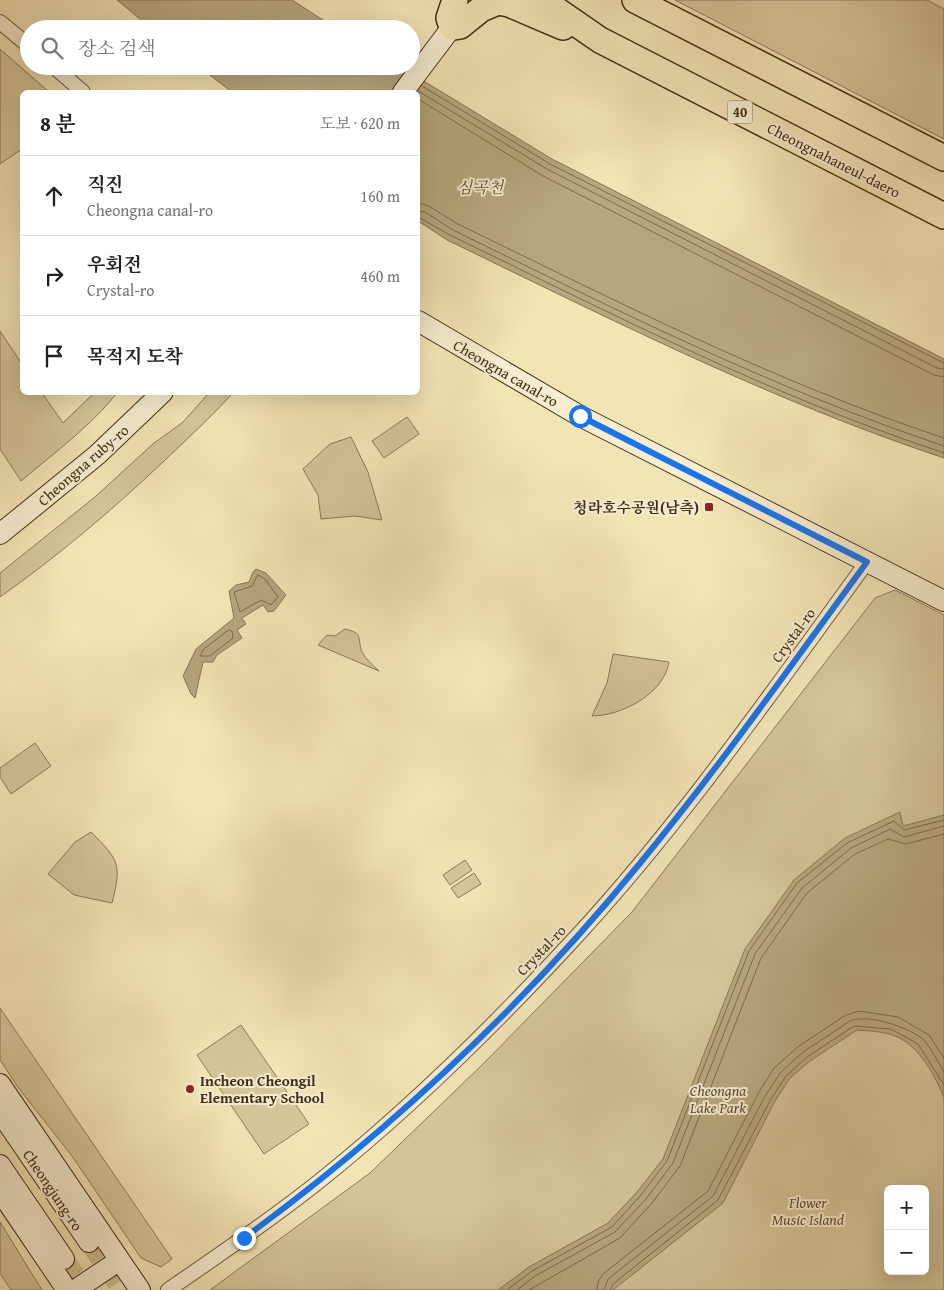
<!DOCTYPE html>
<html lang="ko">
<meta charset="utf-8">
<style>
body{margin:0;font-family:"Gentium Book Plus","Noto Serif KR",serif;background:#f2f2f2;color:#222}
.controls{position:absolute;right:15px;bottom:15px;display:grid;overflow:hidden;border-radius:8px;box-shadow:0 5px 20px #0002}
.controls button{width:45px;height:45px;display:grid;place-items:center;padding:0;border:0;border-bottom:1px solid #e0e0e0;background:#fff;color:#222;font:25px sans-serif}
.stop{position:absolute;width:15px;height:15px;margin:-11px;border:4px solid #1a73e8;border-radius:50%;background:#fff}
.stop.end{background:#1a73e8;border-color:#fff;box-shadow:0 1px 5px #0008}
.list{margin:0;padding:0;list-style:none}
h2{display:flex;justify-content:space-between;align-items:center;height:65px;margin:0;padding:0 20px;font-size:21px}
h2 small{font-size:16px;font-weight:400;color:#767676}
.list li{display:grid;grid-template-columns:32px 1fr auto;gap:15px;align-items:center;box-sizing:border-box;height:80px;padding:0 20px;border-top:1px solid #e0e0e0}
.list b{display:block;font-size:19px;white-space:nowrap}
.list p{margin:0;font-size:16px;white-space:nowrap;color:#767676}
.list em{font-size:16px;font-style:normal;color:#767676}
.icon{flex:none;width:28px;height:28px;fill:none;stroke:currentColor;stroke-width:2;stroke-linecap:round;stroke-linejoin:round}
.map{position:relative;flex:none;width:944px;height:1290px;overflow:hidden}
.search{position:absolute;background:#fff;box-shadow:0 5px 20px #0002;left:20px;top:20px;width:400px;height:55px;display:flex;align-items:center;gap:12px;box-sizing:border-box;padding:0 18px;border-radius:28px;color:#767676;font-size:19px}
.panel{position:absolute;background:#fff;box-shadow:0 5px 20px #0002;left:20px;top:90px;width:400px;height:305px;border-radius:8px}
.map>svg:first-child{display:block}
.green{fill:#d5c59a;stroke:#8c7957;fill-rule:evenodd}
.water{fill:#b7a67f;stroke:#887654}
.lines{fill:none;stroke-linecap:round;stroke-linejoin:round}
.shore{stroke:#7c6a4a;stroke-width:1}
.secondary-tunnel{stroke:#d0bf96;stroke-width:20;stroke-dasharray:20 10;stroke-linecap:butt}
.street-casing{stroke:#6e5b3c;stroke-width:16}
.secondary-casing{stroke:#422d14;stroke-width:22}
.highway-casing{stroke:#422d14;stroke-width:28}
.street{stroke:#f7edd0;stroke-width:14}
.secondary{stroke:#f7edd0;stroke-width:20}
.highway{stroke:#f3e4b6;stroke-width:25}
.route{stroke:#1a73e8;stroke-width:6}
.poi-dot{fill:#8f2418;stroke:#f7edd0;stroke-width:2}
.labels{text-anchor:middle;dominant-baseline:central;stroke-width:4;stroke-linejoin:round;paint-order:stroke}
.shield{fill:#f7edd0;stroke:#78674c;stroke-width:1}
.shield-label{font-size:14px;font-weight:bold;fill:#422d14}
.street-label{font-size:15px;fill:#422d14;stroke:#f7edd0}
.poi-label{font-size:15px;font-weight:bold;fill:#422d14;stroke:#f7edd0;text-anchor:end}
.park-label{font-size:15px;font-style:italic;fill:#5f4b2f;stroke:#f7edd0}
.water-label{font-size:16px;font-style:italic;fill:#5f4b2f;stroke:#f7edd0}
</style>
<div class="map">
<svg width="944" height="1290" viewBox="0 0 944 1290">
<rect width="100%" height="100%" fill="#f3e4b6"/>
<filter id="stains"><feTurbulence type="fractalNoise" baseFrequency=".004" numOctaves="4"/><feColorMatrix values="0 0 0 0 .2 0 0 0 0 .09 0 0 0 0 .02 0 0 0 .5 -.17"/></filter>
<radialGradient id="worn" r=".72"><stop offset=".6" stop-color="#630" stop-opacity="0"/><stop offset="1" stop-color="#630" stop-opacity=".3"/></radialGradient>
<path class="green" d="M 675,0 L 927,0 L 944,9 L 944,139 Z
M 0,49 L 49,92 L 22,92 L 22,149 L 0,164 Z
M 0,331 L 22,364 L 22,392 L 42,393 L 63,423 L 94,393 L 117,393 C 91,426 54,453 21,481 L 0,449 Z
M 209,393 L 233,393 C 211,417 186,440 162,463 C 111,511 58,556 0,597 L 0,573 L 95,497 L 154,443 L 182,423 Z
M 407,417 L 419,434 L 384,458 L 372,441 Z
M 351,437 L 368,472 L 382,520 L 355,516 L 321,519 L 318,495 L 303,469 L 330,444 Z
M 895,590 L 944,615 L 944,1290 L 210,1290 L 370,1173 L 485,1062 L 632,912 L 875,598 ZM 888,1189 L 925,1189 L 925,1271 L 888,1271 Z
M 345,629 C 364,633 357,639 362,652 C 366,660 374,666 379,671 L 318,645 L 327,635 L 335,636 Z
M 613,654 L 669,662 C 664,694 621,716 592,716 L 607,683 Z
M 35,743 L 51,766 L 11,794 L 0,777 L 0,768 Z
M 91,832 C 119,860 122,864 112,903 L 74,895 L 48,874 L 75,842 Z
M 465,860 L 472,870 L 450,885 L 443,875 Z
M 474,873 L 481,884 L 458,898 L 451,888 Z
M 0,1008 L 172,1259 L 161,1267 L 141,1258 L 72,1156 L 20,1090 L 0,1060 Z
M 241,1025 L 309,1124 L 264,1154 L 197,1055 Z
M 0,1222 L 42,1290 L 11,1290 L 0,1273 Z"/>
<path class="water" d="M 117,0 L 292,0 L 337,29 L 152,29 Z
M 198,66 L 399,66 L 552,159 L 944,359 L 944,458 C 772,401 610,319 447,240 L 418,221 L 418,92 L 232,92 Z
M 256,569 L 266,573 L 286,595 L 274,611 L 268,612 L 263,605 L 242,618 L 246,624 L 237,630 L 242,638 L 217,655 L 213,662 L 203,662 L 195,698 L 191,694 L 183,676 L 196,649 L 234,618 L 229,591 L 236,585 L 249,582 L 253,572 Z
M 900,812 L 903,826 L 944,815 L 944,1097 C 932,1071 918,1042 889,1034 C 879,1031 867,1031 857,1030 L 810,1061 L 790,1078 L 775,1101 L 723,1203 L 613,1290 L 498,1290 L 529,1267 L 608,1223 L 637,1192 L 663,1159 L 745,949 L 794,880 L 845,838 Z"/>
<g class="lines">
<path class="shore" d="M 422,86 L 550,164 L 944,363
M 418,91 L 547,169 L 937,368 L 944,369
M 418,99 L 543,176 L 934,375 L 944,377
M 418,203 L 429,206 L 456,223 C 616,301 775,382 944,438
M 418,211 L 425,212 L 453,230 C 614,309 774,389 944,446
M 418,217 L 450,235 C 612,314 772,396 944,453
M 258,575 L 265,579 L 278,597 L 271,605 L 261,600 L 240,612 L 234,592 L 252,586 Z
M 229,630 L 232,631 L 233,638 L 210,656 L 200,656 L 204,649 Z
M 507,1290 L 532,1271 L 612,1227 L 641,1195 L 667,1161 L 749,951 L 797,883 L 847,843 L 894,821 L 904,830 L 944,820
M 517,1290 L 535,1276 L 615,1232 L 646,1199 L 673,1163 L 755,954 L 802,888 L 851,848 L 890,829 L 904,837 L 944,826
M 529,1290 L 620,1238 L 652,1203 L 680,1166 L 761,958 L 807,893 L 855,854 L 888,839 L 906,844 L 944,834
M 597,1290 L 598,1282 L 603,1274 L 708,1191 L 759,1092 L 774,1068 L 799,1046 L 846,1015 L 859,1011 L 898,1017 L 929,1035 L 944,1058
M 604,1290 L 608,1279 L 713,1196 L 765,1096 L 781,1072 L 803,1052 L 850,1021 C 867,1013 912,1028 925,1041 C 932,1050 938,1062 944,1072
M 610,1290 L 613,1284 L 718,1200 L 771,1099 L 786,1076 L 807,1057 L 854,1026 L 891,1029 L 918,1044 L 944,1085"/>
<path class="secondary-tunnel" d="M 89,1242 L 122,1290
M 64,1259 L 85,1290"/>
<defs>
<path id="street" d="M 0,22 L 29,46
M 53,66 L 83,92
M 168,1290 C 218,1256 269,1221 317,1183 C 410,1109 496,1024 576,937 C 683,821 774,689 867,562"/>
<path id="secondary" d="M 403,92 L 452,27
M 418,321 L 580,416 L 944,601
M 0,534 L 97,455 L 163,392
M 0,1084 L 140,1290
M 0,1112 L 89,1242
M 0,1165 L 64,1259
M 0,1191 L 67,1290
M 75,1290 L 114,1264 L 117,1256"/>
<path id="highway" d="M 455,0 L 449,18 L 452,27 L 460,26 L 481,9 L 498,2 L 509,4 L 563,27
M 542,0 L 600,40 L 944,216
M 635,0 L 944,158"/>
</defs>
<use href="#street" class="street-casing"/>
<use href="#secondary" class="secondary-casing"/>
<use href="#highway" class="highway-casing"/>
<use href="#street" class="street"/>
<use href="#secondary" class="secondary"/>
<use href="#highway" class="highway"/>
</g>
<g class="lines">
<path class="route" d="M 244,1238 C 390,1131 526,1003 641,862 C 720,766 793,663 867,562 L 580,416"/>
</g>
<g class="poi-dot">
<rect x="704" y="502" width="10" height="10" rx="2.5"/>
<circle cx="190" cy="1089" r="5"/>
</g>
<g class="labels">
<rect class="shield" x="727.5" y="100.5" width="25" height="23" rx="4"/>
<g class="shield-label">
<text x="740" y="112">40</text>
</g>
<g class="street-label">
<text transform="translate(834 160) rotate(27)">Cheongnahaneul-daero</text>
<text transform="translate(506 373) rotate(30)">Cheongna canal-ro</text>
<text transform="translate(83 465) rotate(-41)">Cheongna ruby-ro</text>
<text transform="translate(793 635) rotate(-54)">Crystal-ro</text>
<text transform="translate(541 950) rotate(-46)">Crystal-ro</text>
<text transform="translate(53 1190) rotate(56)">Cheongjung-ro</text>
</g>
<g class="poi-label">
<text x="699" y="507">청라호수공원(남측)</text>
<text x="200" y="1080" text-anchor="start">Incheon Cheongil<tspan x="200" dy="17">Elementary School</tspan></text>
</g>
<g class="park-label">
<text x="718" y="1090">Cheongna<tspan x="718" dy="17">Lake Park</tspan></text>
<text x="808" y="1202">Flower<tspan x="808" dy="17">Music Island</tspan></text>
</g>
<g class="water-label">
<text x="480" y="187">심곡천</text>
</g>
</g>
<rect width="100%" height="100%" filter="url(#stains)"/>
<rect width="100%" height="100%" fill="url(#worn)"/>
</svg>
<div class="controls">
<button>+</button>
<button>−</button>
</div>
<div class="stop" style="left:580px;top:416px"></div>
<div class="stop end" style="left:244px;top:1238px"></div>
<div class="search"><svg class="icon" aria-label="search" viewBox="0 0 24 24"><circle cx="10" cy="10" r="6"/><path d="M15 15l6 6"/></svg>장소 검색</div>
<section class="panel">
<h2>8 분<small>도보 · 620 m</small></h2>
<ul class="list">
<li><svg class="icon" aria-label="ahead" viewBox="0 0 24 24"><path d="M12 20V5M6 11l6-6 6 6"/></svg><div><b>직진</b><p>Cheongna canal-ro</p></div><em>160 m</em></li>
<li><svg class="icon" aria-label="right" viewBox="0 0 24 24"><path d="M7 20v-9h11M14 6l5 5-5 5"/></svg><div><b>우회전</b><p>Crystal-ro</p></div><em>460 m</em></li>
<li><svg class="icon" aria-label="arrive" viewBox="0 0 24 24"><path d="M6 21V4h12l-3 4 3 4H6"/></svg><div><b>목적지 도착</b></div></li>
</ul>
</section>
</div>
